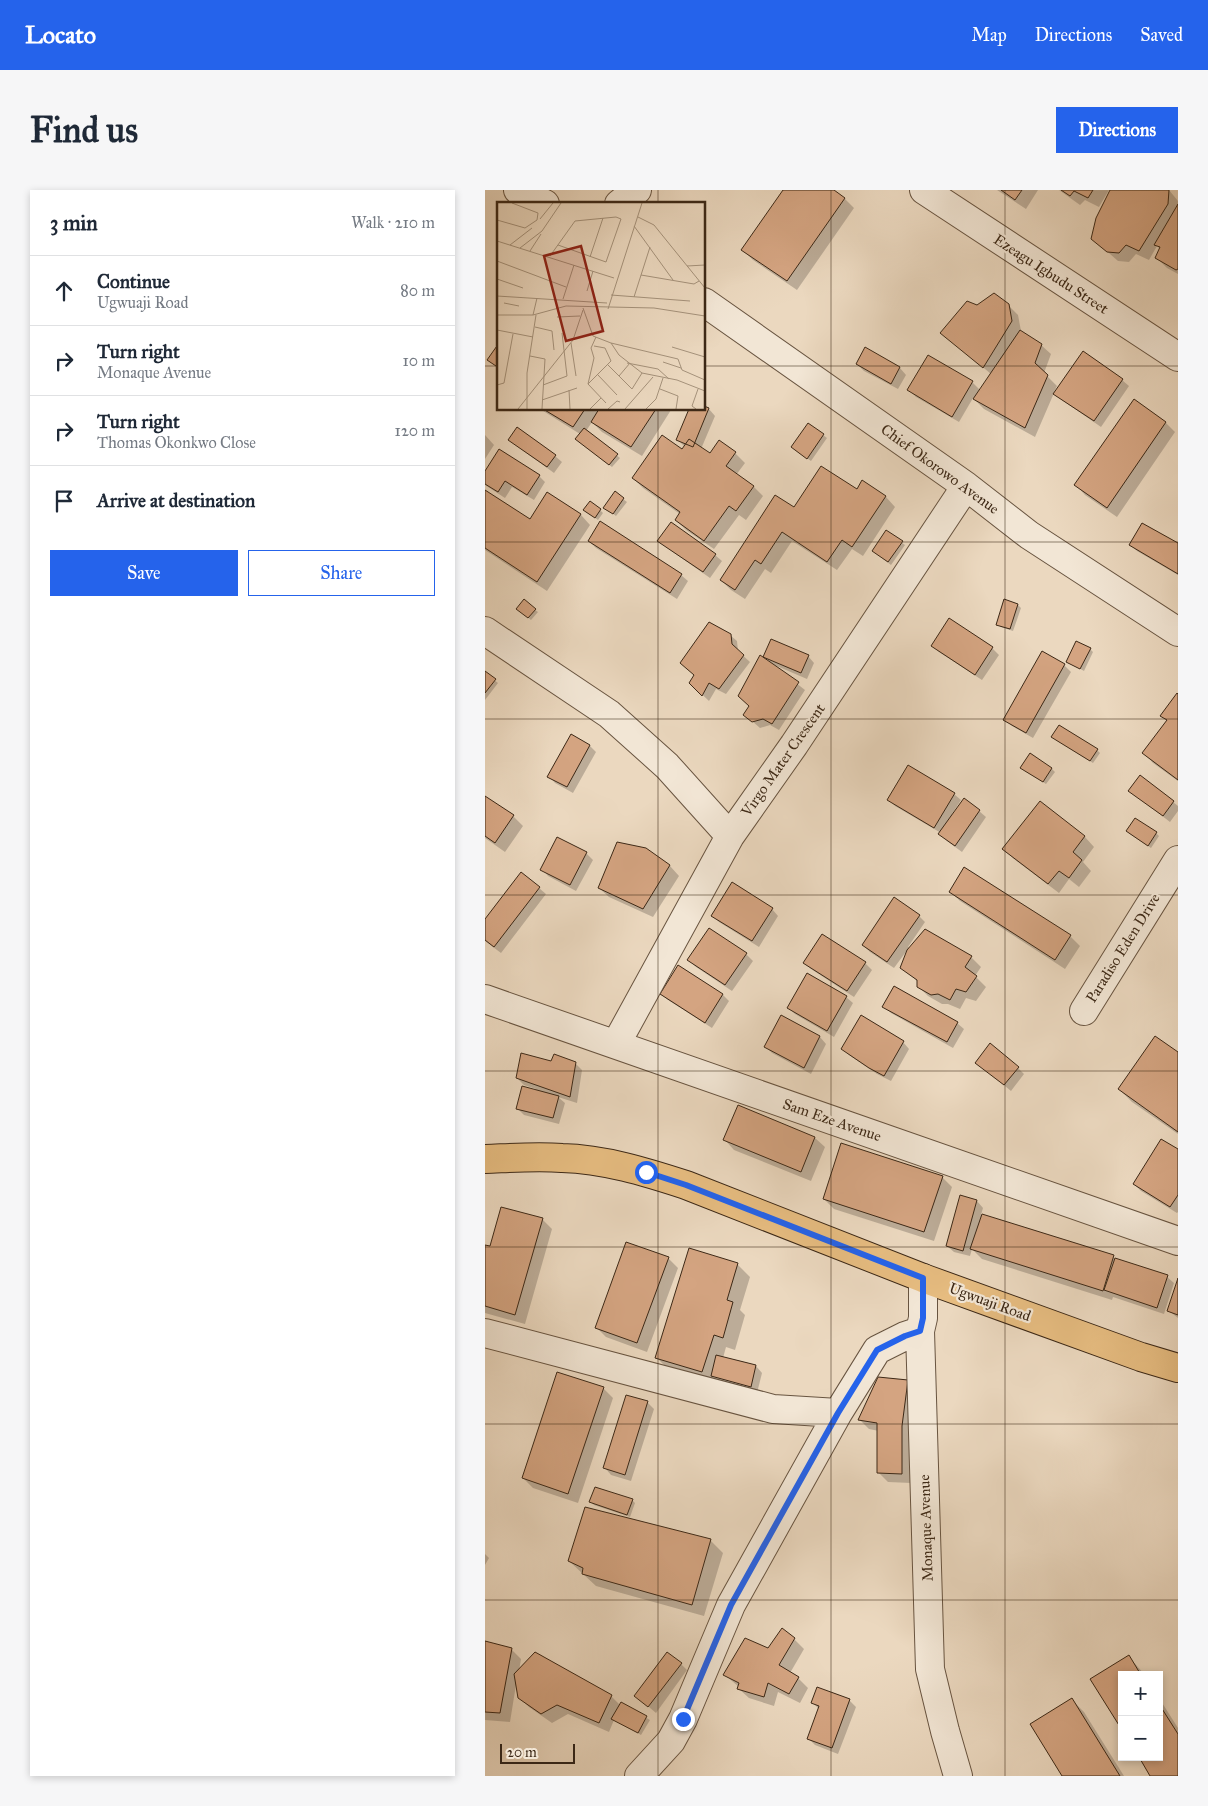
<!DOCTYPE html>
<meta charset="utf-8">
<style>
body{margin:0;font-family:"IM FELL Great Primer",serif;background:#f6f6f7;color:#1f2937}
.controls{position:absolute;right:15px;bottom:15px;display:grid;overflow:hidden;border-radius:0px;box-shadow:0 2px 8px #0003}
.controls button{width:45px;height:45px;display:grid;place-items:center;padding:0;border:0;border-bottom:1px solid #e0e1e3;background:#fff;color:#1f2937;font:25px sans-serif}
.scale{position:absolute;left:15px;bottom:12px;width:75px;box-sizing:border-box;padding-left:5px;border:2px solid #3c2816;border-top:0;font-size:14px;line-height:18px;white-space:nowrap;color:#3c2816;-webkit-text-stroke:4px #f2e6d5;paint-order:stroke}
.stop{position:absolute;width:15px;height:15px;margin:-11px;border:4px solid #2563eb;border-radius:50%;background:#fff}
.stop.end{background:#2563eb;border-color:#fff;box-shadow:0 1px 5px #0008}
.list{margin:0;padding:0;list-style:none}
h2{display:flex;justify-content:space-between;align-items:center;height:65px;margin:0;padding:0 20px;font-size:21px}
h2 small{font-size:16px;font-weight:400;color:#747a83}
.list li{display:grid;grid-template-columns:32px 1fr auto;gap:15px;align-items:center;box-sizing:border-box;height:70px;padding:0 20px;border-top:1px solid #e0e1e3}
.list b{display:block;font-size:19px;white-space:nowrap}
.list p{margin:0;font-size:16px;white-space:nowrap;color:#747a83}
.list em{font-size:16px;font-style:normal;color:#747a83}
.actions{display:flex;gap:10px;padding:15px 20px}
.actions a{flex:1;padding:11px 0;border:1px solid #2563eb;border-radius:0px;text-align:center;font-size:18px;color:#2563eb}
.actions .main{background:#2563eb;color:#fff}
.icon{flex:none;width:28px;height:28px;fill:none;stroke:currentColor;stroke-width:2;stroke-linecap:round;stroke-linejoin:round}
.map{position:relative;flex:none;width:693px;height:1586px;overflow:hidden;border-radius:0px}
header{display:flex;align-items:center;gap:30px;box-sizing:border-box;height:70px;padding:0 25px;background:#2563eb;color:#fff}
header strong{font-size:24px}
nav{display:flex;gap:28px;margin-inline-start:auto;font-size:18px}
.intro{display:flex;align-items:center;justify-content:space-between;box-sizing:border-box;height:120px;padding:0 30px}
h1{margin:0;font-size:35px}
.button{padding:12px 22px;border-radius:0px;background:#2563eb;color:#fff;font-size:18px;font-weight:700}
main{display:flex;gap:30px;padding:0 30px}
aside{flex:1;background:#fff;border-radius:0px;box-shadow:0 2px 8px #0003}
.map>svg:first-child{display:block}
.shadow{fill:#0003}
.building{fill:#d4a481;stroke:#3c2816}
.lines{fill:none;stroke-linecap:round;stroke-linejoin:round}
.minor-casing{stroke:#685440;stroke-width:30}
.major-casing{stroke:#3c2816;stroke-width:30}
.minor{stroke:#f2e6d5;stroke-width:28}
.major{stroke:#e6bc80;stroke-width:28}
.route{stroke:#2563eb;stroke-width:6}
.grid{fill:none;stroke:#3c2816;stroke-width:1;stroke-opacity:0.55}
.labels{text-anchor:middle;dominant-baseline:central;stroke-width:4.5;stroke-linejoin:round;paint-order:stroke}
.street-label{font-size:15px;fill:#3c2816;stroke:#f2e6d5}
.inset-road{fill:none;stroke:#a5927b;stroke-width:1}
.view{fill:#8f2418;fill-opacity:0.15;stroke:#8f2418;stroke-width:2.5}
.inset-edge{fill:none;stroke:#3c2816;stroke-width:2.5}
</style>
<header>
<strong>Locato</strong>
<nav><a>Map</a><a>Directions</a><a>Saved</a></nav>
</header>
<div class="intro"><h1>Find us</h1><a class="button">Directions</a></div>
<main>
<aside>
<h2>3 min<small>Walk · 210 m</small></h2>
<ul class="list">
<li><svg class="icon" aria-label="ahead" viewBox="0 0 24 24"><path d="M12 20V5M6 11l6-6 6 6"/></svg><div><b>Continue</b><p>Ugwuaji Road</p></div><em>80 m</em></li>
<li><svg class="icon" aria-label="right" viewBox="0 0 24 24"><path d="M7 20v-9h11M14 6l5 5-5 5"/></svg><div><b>Turn right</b><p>Monaque Avenue</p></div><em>10 m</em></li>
<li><svg class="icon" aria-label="right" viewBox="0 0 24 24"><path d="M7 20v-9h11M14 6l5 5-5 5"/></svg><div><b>Turn right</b><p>Thomas Okonkwo Close</p></div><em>120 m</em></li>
<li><svg class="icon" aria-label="arrive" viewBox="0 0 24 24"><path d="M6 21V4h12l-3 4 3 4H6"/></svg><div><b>Arrive at destination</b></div></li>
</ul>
<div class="actions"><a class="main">Save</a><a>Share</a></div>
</aside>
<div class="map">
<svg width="693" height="1586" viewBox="0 0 693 1586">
<rect width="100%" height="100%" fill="#ebd8bf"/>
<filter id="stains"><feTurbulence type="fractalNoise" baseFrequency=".004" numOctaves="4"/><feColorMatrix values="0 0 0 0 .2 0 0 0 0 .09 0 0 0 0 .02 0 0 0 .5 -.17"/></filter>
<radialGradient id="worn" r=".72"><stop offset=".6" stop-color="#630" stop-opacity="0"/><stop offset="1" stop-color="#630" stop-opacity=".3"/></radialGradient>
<path class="shadow" d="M 299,0 L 347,0 L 359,8 L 369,18 L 312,100 L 268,70 L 258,60 Z
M 512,0 L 553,0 L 541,19 Z
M 574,0 L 624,0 L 614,17 L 600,10 L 595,15 Z
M 627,0 L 684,0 L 693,11 L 693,84 L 682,78 L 672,68 L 675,59 L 672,56 L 664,70 L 651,64 L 644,72 L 633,71 L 608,49 Z
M 523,115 L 533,125 L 536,141 L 556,155 L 566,164 L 559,183 L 572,196 L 569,202 L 637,190 L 644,196 L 616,237 L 577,210 L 569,203 L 550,247 L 499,219 L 488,208 L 474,232 L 431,207 L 424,200 L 487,192 L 495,200 L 506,184 L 457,143 L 493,116 Z
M 380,159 L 415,178 L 421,185 L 413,199 L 379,181 L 372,174 Z
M 649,211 L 681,233 L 690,242 L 632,327 L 600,305 L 591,295 Z
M 219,217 L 224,219 L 230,226 L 216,259 L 225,265 L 250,263 L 260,273 L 251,285 L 268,296 L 278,306 L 261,330 L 254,325 L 229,359 L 201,340 L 191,330 L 195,324 L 158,298 L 148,288 L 197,260 L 200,257 L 192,249 L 205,219 L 219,219 Z
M 55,219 L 184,219 L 186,220 L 157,266 L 117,242 L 107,232 L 101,241 L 135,268 L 127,277 L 94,252 L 95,244 Z
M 323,234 L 342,248 L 326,271 L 310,260 Z
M 0,245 L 9,255 L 0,269 Z
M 25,250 L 70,266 L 77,272 L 69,283 L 32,256 Z
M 0,283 L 54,286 L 60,292 L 49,310 L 27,297 L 20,308 L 0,295 Z
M 378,292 L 401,307 L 410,317 L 378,366 L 367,359 L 352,380 L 307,351 L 286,383 L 280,379 L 260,409 L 246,400 L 236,390 L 310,319 L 372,301 Z
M 0,302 L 45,331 L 63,304 L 96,325 L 105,335 L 62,401 L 0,360 Z
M 130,303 L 142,312 L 131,326 L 123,320 Z
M 115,320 L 118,323 L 113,330 L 103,323 Z
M 402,342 L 420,355 L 406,375 L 388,361 Z
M 104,351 L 196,385 L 203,391 L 192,409 L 111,358 Z
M 174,351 L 230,365 L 237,371 L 225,388 L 181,357 Z
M 646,355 L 693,355 L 693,385 L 652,361 Z
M 533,415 L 536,418 L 528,441 L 516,437 L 513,434 Z
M 50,420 L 53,422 L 46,430 L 36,422 Z
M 465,430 L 507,458 L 514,465 L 497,490 L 454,462 L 447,455 Z
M 245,445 L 252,451 L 253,461 L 265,472 L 241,504 L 231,499 L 224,511 L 205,493 Z
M 605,459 L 608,462 L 599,481 L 583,472 Z
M 558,463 L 579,475 L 586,482 L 548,548 L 527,536 L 520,530 Z
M 323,466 L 329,473 L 322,489 L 287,474 L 320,500 L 294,540 L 285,535 L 275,538 L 259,524 L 265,517 L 285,472 L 280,467 Z
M 0,483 L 13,493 L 0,510 Z
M 693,506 L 693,591 L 668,573 L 659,563 L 683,531 L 677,525 Z
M 87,546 L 105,556 L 111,562 L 88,603 L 70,593 L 64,586 Z
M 571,550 L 612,560 L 615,563 L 608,573 Z
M 567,579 L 570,582 L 561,594 L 540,581 Z
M 645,601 L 688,612 L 693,616 L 693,621 L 685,632 Z
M 469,604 L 476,610 L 467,624 L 469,625 L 494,621 L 501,627 L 477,662 L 462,651 L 456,643 L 410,616 L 404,610 Z
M 0,607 L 28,626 L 38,636 L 20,662 L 0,648 Z
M 555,612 L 600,647 L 609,657 L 598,672 L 606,681 L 594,697 L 584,689 L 574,703 L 529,669 L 519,659 Z
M 671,643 L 674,646 L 666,658 L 645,644 Z
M 161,659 L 185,676 L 194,686 L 168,727 L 124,707 L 114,698 Z
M 101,663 L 108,670 L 91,701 L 63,686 L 57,679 Z
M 54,698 L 61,704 L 16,763 L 0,751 L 0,731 Z
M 465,701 L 585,746 L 595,756 L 580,779 L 475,711 Z
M 287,719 L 293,726 L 274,757 L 234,732 L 228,726 Z
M 434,726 L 440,732 L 423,757 L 425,758 L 440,740 L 486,767 L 496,777 L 490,786 L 501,797 L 491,811 L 481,808 L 475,819 L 463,814 L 457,814 L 443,806 L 433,796 L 433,792 L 417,777 L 423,759 L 409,778 L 385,762 L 378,755 Z
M 225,740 L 261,764 L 268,771 L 247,801 L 211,777 L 204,770 Z
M 337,746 L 380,773 L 387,780 L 369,807 L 326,779 L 319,773 Z
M 193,777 L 238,805 L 244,811 L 227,838 L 183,810 L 176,804 Z
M 361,807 L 368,813 L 349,847 L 310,824 L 304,818 Z
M 399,816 L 472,833 L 479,839 L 468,858 L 406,823 Z
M 297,827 L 335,847 L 341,854 L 326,884 L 287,863 L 281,857 Z
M 418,852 L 424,859 L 406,891 L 392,884 L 364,865 L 357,858 Z
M 693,864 L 693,944 L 647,912 L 634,899 Z
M 66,872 L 90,873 L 97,880 L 92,913 L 73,907 L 80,913 L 74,934 L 39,925 L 33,919 L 51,899 L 39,895 L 32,888 Z
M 491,872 L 533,878 L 539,884 L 526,901 Z
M 254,916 L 330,948 L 340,957 L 326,991 L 249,960 L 240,950 Z
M 693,961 L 693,1022 L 692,1023 L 656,1001 L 649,994 Z
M 457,987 L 467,997 L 449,1051 L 349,1019 L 339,1009 Z
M 492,1011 L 498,1018 L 496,1025 L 628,1066 L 631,1070 L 682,1087 L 689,1093 L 679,1124 L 628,1107 L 627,1110 L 497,1069 L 487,1059 L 485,1066 L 469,1062 L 462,1056 Z
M 57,1029 L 67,1039 L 40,1134 L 0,1123 L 0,1056 L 6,1058 Z
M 183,1068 L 193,1078 L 162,1162 L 121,1147 L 111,1137 Z
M 252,1074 L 265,1087 L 255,1120 L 260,1125 L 250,1160 L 241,1157 L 238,1168 L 271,1176 L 277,1183 L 272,1203 L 184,1180 L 172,1168 Z
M 693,1092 L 693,1128 L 683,1120 Z
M 423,1192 L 433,1201 L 426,1293 L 403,1292 L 393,1282 L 394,1241 L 384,1239 L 375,1230 Z
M 118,1198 L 128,1208 L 93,1313 L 48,1298 L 38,1288 Z
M 162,1212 L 169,1219 L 146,1291 L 126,1285 L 120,1278 Z
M 147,1310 L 150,1313 L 145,1327 L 109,1315 L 106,1312 Z
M 225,1350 L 238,1363 L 219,1426 L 111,1396 L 84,1371 Z
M 0,1364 L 4,1368 L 0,1375 Z
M 309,1449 L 319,1459 L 305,1483 L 313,1488 L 323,1498 L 315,1513 L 293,1502 L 289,1516 L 264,1508 L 254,1499 L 254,1497 L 240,1485 L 284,1460 Z
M 0,1453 L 26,1459 L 36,1469 L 34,1481 L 126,1506 L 135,1515 L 136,1513 L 165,1530 L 156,1545 L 129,1530 L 124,1542 L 83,1524 L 67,1533 L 44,1517 L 34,1507 L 31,1495 L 25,1532 L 0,1530 Z
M 644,1467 L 660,1485 L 637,1485 L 607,1490 Z
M 196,1474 L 202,1480 L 171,1523 L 151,1506 Z
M 674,1508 L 693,1538 L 693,1586 L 667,1586 L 674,1567 Z
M 364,1510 L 371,1517 L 353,1564 L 330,1555 L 323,1548 L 334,1519 L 327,1512 Z
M 587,1510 L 599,1522 L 639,1586 L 579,1586 Z"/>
<path class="building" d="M 298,0 L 349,0 L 360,8 L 302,91 L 256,60 Z
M 516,0 L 537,0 L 530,10 Z
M 576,0 L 608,0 L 603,8 L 589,1 L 585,6 Z
M 625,0 L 684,0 L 683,14 L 654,61 L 641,55 L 634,63 L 622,62 L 606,49 L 611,28 Z
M 693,14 L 693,79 L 691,80 L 670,68 L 675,57 L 669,55 Z
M 509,103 L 524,114 L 527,131 L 498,178 L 455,143 L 482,111 L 492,115 Z
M 535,140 L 557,154 L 550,173 L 563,185 L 540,238 L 488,209 Z
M 14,153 L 14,178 L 2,170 Z
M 380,157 L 415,177 L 406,194 L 371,174 Z
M 598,161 L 638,189 L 609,231 L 568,204 Z
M 443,165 L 488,191 L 467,227 L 422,200 Z
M 649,209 L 681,232 L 622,318 L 589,295 Z
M 219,216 L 224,218 L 208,257 L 191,250 L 204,219 L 219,219 Z
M 58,219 L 100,219 L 88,237 Z
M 114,219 L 171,219 L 146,257 L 106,232 Z
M 323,233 L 339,244 L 322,269 L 306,257 Z
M 32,237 L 71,265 L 62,277 L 23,250 Z
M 99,238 L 133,264 L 124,275 L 90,249 Z
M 177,245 L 197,259 L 204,249 L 225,263 L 234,250 L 251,262 L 241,276 L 269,296 L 251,321 L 244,316 L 219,351 L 190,330 L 195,322 L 147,288 Z
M 14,259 L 55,285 L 42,305 L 20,291 L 13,302 L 0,294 L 0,281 Z
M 336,276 L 372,299 L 377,290 L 401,306 L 367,357 L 357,350 L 342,372 L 297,342 L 276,374 L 270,370 L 250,400 L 235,390 L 290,305 L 309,317 Z
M 0,300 L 45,329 L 62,302 L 96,324 L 52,392 L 0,358 Z
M 130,301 L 139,308 L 128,324 L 118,318 Z
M 105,311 L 116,319 L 110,328 L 98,320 Z
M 115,331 L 197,384 L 185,403 L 103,351 Z
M 186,332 L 231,364 L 218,382 L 172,351 Z
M 657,333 L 693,353 L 693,384 L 644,355 Z
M 401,340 L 418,351 L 403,372 L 387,361 Z
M 39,409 L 51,419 L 43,428 L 31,419 Z
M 519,409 L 533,414 L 525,439 L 511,435 Z
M 464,428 L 508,457 L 490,485 L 446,456 Z
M 224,432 L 246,444 L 247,454 L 259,465 L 234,499 L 224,493 L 217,506 L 204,493 L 209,485 L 195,473 Z
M 286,449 L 324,465 L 316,483 L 278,467 Z
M 591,451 L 606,458 L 595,479 L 581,472 Z
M 557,461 L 580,474 L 541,543 L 518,530 Z
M 275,465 L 314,492 L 287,534 L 278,529 L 267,532 L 258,525 L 264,516 L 253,506 Z
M 0,481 L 11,489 L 0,503 Z
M 692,503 L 693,504 L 693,590 L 657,563 L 682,530 L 675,526 Z
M 574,535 L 613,559 L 605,571 L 566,547 Z
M 86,544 L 105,555 L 82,597 L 62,587 Z
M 545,563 L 567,578 L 558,592 L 535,578 Z
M 423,575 L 470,603 L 449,638 L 402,610 Z
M 655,585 L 689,611 L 678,626 L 643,601 Z
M 0,606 L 29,625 L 10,653 L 0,646 Z
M 479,608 L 495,620 L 470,656 L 453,644 Z
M 555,611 L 600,646 L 588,662 L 597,670 L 584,688 L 574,681 L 563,694 L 517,659 Z
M 650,628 L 672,642 L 663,656 L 641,641 Z
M 72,647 L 102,662 L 85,695 L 55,680 Z
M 132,652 L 161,658 L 185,675 L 158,719 L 113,698 Z
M 479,677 L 586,745 L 570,770 L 464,702 Z
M 36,682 L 55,697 L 9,757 L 0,750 L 0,729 Z
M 247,692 L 288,718 L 267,751 L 226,726 Z
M 409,707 L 435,725 L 402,772 L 377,755 Z
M 224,738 L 262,763 L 240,795 L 202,770 Z
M 440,739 L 487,766 L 480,777 L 492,786 L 481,802 L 471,799 L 465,810 L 453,804 L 446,805 L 432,797 L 432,790 L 415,778 L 422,760 Z
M 337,744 L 381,772 L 362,801 L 318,773 Z
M 193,775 L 238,804 L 220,833 L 175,804 Z
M 322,783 L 362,806 L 342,841 L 302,818 Z
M 409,796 L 473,832 L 462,852 L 397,817 Z
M 296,825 L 335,846 L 319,878 L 279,857 Z
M 376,825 L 419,851 L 399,886 L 384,878 L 356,859 Z
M 670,846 L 693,862 L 693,942 L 633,899 Z
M 505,853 L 534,877 L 519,895 L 490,873 Z
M 36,863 L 66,871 L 69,864 L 91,872 L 85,907 L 31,888 Z
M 37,896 L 74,906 L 68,928 L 31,919 Z
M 253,915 L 330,947 L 316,982 L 238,950 Z
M 676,949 L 693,959 L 693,1005 L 685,1017 L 648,994 Z
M 356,953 L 458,986 L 439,1042 L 338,1009 Z
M 475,1005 L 492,1010 L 478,1061 L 461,1056 Z
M 16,1017 L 58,1028 L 30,1125 L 0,1116 L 0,1055 L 5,1056 Z
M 497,1024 L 629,1065 L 618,1101 L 485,1059 Z
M 141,1052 L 184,1067 L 152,1153 L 110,1138 Z
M 204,1058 L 253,1073 L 242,1110 L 248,1112 L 238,1148 L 229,1145 L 217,1182 L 170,1168 Z
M 630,1068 L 683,1085 L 672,1118 L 619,1100 Z
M 693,1088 L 693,1125 L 682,1121 Z
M 231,1165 L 271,1175 L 266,1197 L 226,1186 Z
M 72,1182 L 119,1197 L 83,1304 L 37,1288 Z
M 393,1187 L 423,1190 L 417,1236 L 417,1284 L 392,1283 L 392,1233 L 373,1230 Z
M 141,1205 L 163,1211 L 140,1285 L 118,1278 Z
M 110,1297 L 148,1309 L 142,1325 L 104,1312 Z
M 100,1317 L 226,1349 L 207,1415 L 97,1384 L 98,1378 L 83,1371 Z
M 297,1438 L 310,1448 L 294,1475 L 314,1487 L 304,1504 L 283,1493 L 279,1507 L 252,1499 L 254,1493 L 238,1485 L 260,1448 L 283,1458 Z
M 0,1451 L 27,1458 L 15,1523 L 0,1522 Z
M 50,1462 L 127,1505 L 114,1533 L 72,1515 L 56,1524 L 33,1508 L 29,1484 Z
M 182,1462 L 197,1473 L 163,1517 L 149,1506 Z
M 644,1465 L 656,1485 L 637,1485 L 637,1540 L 605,1489 Z
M 332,1497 L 365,1509 L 347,1558 L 322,1549 L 334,1516 L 326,1513 Z
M 587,1508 L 635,1586 L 577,1586 L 545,1534 Z
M 136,1512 L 162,1526 L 153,1543 L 126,1529 Z
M 674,1514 L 693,1544 L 693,1586 L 665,1586 L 654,1567 L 674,1567 Z"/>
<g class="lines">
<defs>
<path id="minor" d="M 33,0 L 60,14
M 439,0 L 693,167
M 134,14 L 152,0
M 219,112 L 481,296 L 544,345 L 693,442
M 0,441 L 124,524 L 182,576 L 245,646
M 0,809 L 693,1051
M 599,821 L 693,670
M 131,854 L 245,646 L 309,555 L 481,296
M 438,1088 L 438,1128 L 435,1141 L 445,1479 L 460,1541 L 473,1586
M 0,1143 L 288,1219 L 353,1223
M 154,1586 L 186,1551 L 198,1529 L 246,1415 L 353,1223 L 392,1160 L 420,1146 L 435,1141"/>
<path id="major" d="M 0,969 C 26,968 52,966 77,968 C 119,969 161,982 201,995 L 438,1088 L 656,1167 L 693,1178"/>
</defs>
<use href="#minor" class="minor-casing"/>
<use href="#major" class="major-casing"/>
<use href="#minor" class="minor"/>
<use href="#major" class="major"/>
</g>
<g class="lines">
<path class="route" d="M 161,982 L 201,995 L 438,1088 L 438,1128 L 435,1141 L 420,1146 L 392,1160 L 353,1223 L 246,1415 L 198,1529"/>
</g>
<path class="grid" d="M 173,0 L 173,14M 346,0 L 346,1586M 520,0 L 520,1586M 0,176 L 14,176M 219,176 L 693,176M 173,219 L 173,1586M 0,352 L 693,352M 0,529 L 693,529M 0,705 L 693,705M 0,881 L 693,881M 0,1057 L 693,1057M 0,1234 L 693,1234M 0,1410 L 693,1410"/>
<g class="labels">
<g class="street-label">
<text transform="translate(566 84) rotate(33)">Ezeagu Igbudu Street</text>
<text transform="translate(455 279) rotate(36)">Chief Okorowo Avenue</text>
<text transform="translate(298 570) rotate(-55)">Virgo Mater Crescent</text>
<text transform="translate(638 758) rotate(-58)">Paradiso Eden Drive</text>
<text transform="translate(347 930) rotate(19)">Sam Eze Avenue</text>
<text transform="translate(505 1112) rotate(20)">Ugwuaji Road</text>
<text transform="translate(441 1338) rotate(-92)">Monaque Avenue</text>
</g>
</g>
<g transform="translate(12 12)">
<rect width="208" height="208" fill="#ebd8bf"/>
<path class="inset-road" d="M 141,15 L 157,23 L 208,86M 43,17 L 56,1M 0,18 L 28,26 L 40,18 L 41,11 L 15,1M 137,24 L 176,78M 0,39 L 117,76M 13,43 L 35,26M 23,46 L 45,29 L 64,1M 33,49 L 44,32M 53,54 L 78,19 L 119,15 L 124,17 L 109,60 L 61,43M 93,55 L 106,16M 0,59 L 69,85M 190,64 L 208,63M 144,73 L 197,82 L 202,79M 0,77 L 26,86M 90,89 L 96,69M 114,93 L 193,99M 0,94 L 110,101M 137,95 L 153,45M 66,97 L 77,63M 7,101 L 22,104M 86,106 L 96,134 L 114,141 L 122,153 L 145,171 L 180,178 L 208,189M 111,107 L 145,1M 0,113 L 36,113 L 69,104 L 157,106 L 208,114M 36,113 L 40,96M 60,115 L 83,114M 38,125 L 55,129 L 57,148M 0,128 L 36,135M 74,141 L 79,174M 114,141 L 181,157 L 185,168 L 208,178M 175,145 L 208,155M 33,154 L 48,157 L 45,207M 166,160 L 184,166M 130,161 L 161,167 L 172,177M 111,163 L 135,187 L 145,171M 101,173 L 120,193M 122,174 L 133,161M 91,182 L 114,159 L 108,146 L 97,144M 91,182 L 97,156 L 94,146 L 99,135M 91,182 L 109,201M 0,183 L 7,181 L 16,132M 46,183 L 70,174 L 65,131M 163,187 L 181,194 L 179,207M 72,188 L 73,207M 45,198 L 80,186M 21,207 L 76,138 L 86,108M 30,207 L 30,171 L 39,113M 93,207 L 104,196M 111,207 L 120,199 L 123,200M 128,207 L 156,175M 149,207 L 159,197 L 166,176M 199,207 L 195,204 L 201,187"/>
<path class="view" d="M 84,44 L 106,129 L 69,139 L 47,54 Z"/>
<rect width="208" height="208" class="inset-edge"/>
</g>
<rect width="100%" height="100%" filter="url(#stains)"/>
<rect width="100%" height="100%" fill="url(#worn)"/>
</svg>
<div class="controls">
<button>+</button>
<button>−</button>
</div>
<div class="scale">20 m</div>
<div class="stop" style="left:161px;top:982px"></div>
<div class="stop end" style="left:198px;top:1529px"></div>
</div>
</main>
